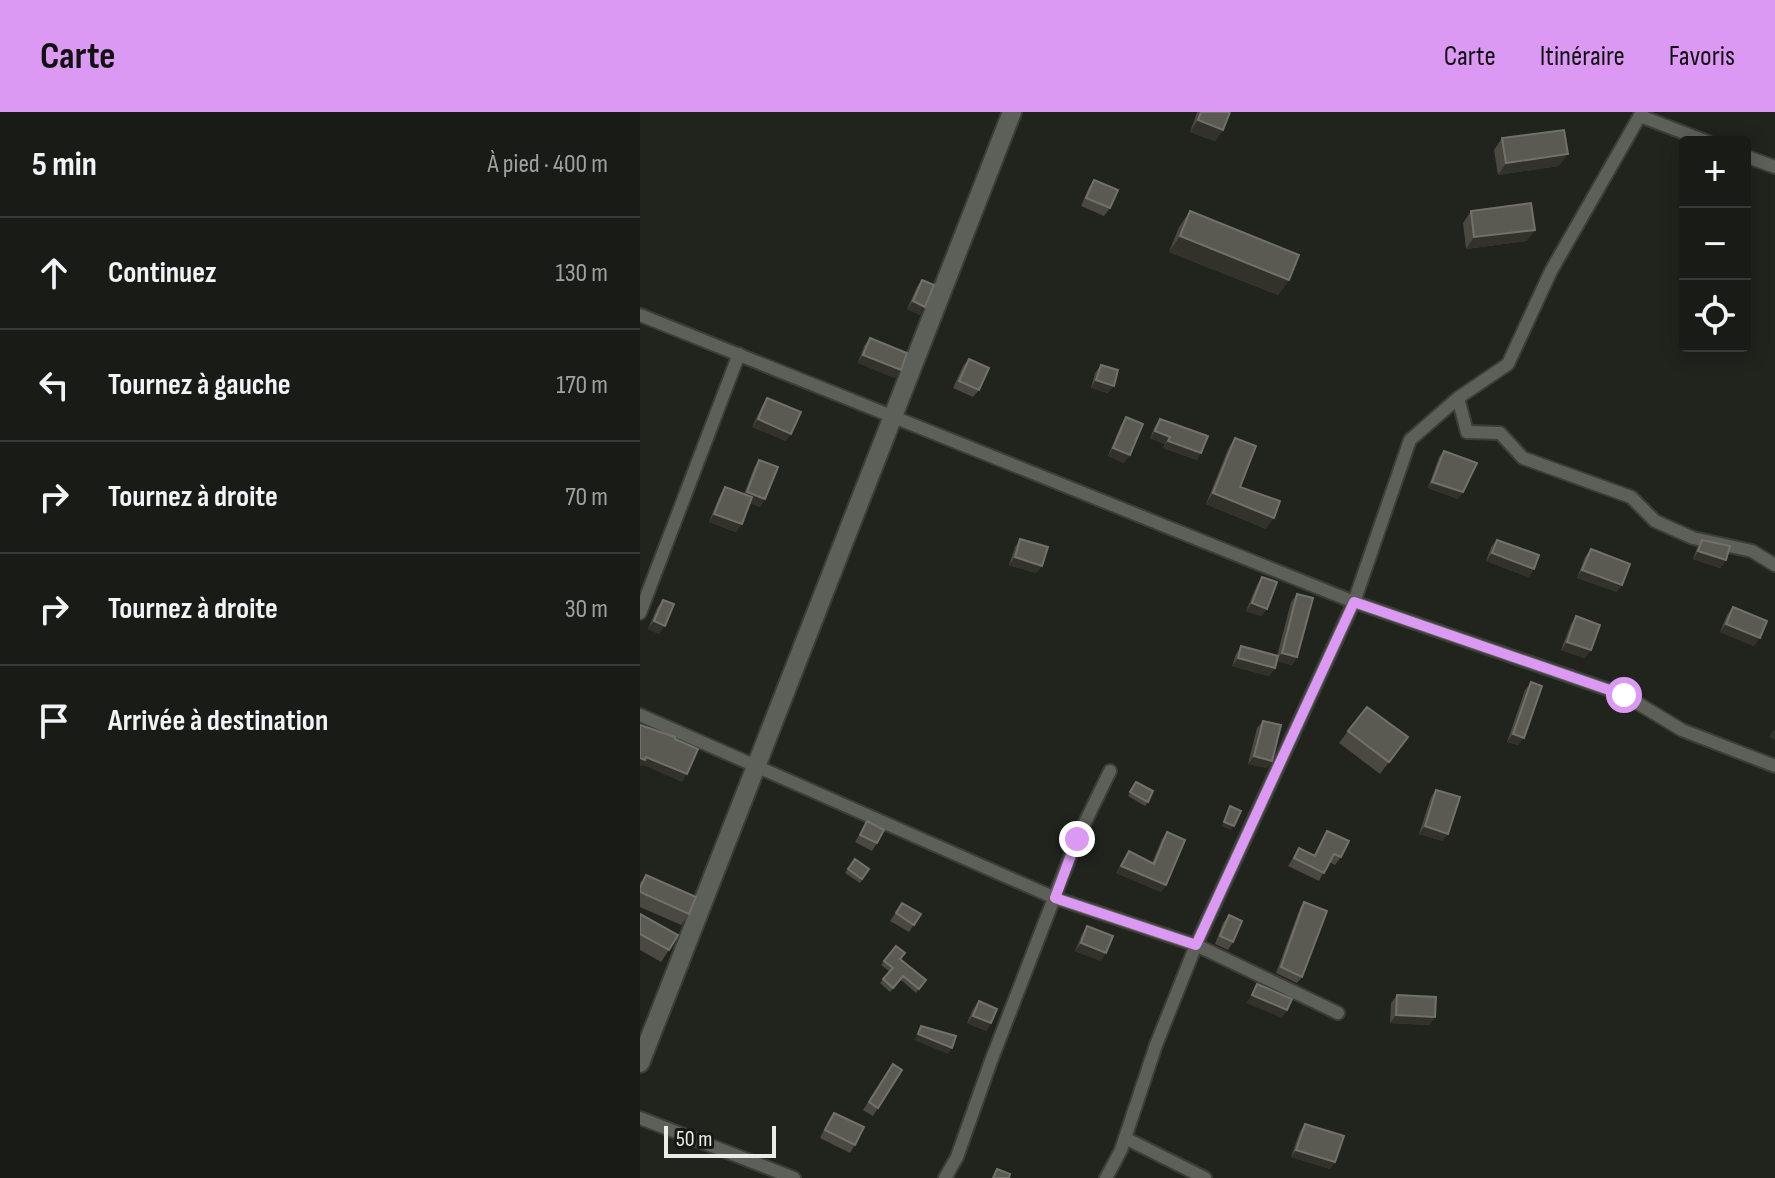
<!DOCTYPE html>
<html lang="fr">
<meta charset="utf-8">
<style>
body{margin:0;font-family:"Sofia Sans Condensed",sans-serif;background:#21241f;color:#f1f3f6}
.controls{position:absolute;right:24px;top:24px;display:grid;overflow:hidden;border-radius:8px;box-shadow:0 4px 20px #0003}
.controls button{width:72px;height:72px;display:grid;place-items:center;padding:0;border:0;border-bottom:2px solid #363935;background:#181b16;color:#f1f3f6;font:40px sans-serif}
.scale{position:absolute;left:24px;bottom:20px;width:112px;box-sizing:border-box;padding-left:8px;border:4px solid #e9ece7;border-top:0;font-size:22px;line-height:28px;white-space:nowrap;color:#e9ece7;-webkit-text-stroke:6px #171a14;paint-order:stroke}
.stop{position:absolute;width:24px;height:24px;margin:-18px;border:6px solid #dc99f4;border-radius:50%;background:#fff}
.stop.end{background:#dc99f4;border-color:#fff;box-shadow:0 2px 8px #0008}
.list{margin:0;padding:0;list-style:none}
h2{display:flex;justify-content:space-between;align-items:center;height:104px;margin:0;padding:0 32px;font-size:34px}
h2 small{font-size:26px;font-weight:400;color:#9fa1a1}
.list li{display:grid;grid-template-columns:52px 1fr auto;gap:24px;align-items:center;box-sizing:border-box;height:112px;padding:0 32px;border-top:2px solid #363935}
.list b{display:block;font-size:30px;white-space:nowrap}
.list em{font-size:26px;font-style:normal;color:#9fa1a1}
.icon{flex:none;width:44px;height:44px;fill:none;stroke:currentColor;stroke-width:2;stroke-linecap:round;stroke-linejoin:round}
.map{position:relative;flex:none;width:1135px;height:1066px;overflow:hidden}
header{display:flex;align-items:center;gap:48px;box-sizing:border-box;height:112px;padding:0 40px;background:#dc99f4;color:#111}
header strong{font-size:38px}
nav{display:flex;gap:44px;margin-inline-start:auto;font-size:28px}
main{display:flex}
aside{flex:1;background:#181b16}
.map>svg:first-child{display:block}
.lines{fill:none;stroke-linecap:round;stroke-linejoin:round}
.street-casing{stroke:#3b3e38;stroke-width:16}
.secondary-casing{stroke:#3b3e38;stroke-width:22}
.street{stroke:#5c6058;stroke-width:12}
.secondary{stroke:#5c6058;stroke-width:18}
.wall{fill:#4a4841}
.shaded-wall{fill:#32322b}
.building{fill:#5b5a52;stroke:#71716a;stroke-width:2}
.route{stroke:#dc99f4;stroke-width:10}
</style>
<header>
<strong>Carte</strong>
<nav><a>Carte</a><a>Itinéraire</a><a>Favoris</a></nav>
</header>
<main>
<aside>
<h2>5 min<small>À pied · 400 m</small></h2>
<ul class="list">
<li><svg class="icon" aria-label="ahead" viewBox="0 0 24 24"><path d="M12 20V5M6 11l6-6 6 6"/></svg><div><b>Continuez</b></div><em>130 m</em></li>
<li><svg class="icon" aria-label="left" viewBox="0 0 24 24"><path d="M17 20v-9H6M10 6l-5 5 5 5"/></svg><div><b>Tournez à gauche</b></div><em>170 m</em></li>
<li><svg class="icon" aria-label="right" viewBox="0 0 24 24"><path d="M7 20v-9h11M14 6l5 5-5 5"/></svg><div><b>Tournez à droite</b></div><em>70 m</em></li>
<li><svg class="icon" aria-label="right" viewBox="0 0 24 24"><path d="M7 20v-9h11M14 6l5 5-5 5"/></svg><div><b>Tournez à droite</b></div><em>30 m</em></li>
<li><svg class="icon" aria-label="arrive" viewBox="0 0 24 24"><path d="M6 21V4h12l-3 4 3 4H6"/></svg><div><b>Arrivée à destination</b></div></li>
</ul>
</aside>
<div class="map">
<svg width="1135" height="1066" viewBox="0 0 1135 1066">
<rect width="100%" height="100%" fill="#20241d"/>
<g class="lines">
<defs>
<path id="street" d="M 1000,4 L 1068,30
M 1105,44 L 1135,55
M 0,203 L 714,490 L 984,583 L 1042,618 L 1135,654
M 818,286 L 827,320 L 860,321 L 883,346 L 991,385 L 1015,409 L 1053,426 L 1112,439 L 1135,453
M 0,501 L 99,242
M 0,603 L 415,786 L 556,833 L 698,901
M 0,1006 L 154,1066
M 485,1026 L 565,1066
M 305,1066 L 317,1045 L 351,949 L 437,727 L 470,659
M 466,1066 L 481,1038 L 516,933 L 556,833 L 714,490 L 770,328 L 818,286 L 868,252 L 911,159 L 1002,0"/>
<path id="secondary" d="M 0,951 L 372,0"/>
</defs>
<use href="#street" class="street-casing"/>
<use href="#secondary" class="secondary-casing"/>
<use href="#street" class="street"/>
<use href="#secondary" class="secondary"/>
</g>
<path class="wall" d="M 557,0 L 590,0 L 583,18 L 575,29 L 550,20 Z
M 862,26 L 919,54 L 858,63 L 854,38 Z
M 454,68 L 470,96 L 464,104 L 441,94 L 449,75 Z
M 550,99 L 649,168 L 638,183 L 529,140 L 539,115 Z
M 831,99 L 895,118 L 886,129 L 826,137 L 823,111 Z
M 282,168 L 280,203 L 267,197 L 277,175 Z
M 230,226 L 255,266 L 218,251 L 224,234 Z
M 329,247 L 339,278 L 333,285 L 313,276 L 323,254 Z
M 461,253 L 468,281 L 451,276 L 455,261 Z
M 127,286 L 146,329 L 112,315 L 122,294 Z
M 486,305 L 484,351 L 468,344 L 481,313 Z
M 520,307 L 557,348 L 523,336 L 525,332 L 510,326 L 515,314 Z
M 595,326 L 600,375 L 626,417 L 566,392 L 588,337 Z
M 804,339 L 818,387 L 788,376 L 799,345 Z
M 119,348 L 120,395 L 110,391 L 96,420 L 69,410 L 80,383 L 85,375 L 104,382 L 114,356 Z
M 380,427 L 402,454 L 396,461 L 369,453 L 375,435 Z
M 857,428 L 889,465 L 846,449 L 851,435 Z
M 1062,428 L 1086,448 L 1080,456 L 1053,447 L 1057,436 Z
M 951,437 L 977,480 L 937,466 L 945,445 Z
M 622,465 L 627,497 L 621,504 L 606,499 L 617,473 Z
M 657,482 L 657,545 L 652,553 L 637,549 L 635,556 L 629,564 L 592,554 L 596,542 L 601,534 L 637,544 L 651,490 Z
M 23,488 L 19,522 L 8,517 L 17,496 Z
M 1093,495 L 1114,534 L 1080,520 L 1087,503 Z
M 936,504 L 945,546 L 921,538 L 931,512 Z
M 891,570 L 878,633 L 867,630 L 885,578 Z
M 623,609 L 632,649 L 627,656 L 608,652 L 617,616 Z
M 708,619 L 768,625 L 740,662 L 699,631 Z
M 493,674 L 508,690 L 505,694 L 488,684 Z
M 796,678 L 803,729 L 779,722 L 791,685 Z
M 227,709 L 237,731 L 232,739 L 215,730 Z
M 687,719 L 701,745 L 695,753 L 689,750 L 679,769 L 648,754 L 659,736 L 674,743 L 682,727 Z
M 527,720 L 526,773 L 521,780 L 476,761 L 489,739 L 512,751 L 522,727 Z
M 215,747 L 229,757 L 220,771 L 205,761 Z
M 6,763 L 49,802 L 41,813 L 0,795 L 0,771 Z
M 664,790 L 662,865 L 657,871 L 636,861 L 660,796 Z
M 262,791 L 281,802 L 269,820 L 250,809 Z
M 0,802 L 29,838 L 21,850 L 0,838 Z
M 589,803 L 593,830 L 588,838 L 575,832 L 583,811 Z
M 447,814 L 461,849 L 435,839 L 442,822 Z
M 256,834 L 261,847 L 286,868 L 276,881 L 261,868 L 250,880 L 240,871 L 249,859 L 241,853 Z
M 757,883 L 790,913 L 750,911 L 751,891 Z
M 339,889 L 351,911 L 346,919 L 327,911 L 333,897 Z
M 253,952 L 238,996 L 233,1004 L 223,998 Z
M 194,1001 L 215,1033 L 210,1041 L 180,1026 L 188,1009 Z
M 665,1012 L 695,1050 L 690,1057 L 651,1045 L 660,1019 Z"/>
<path class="shaded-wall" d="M 558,8 L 583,18 L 575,29 L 550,20 Z
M 928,42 L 919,54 L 858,63 L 866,51 Z
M 895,118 L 886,129 L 826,137 L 834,125 Z
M 540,124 L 649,168 L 638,183 L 529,140 Z
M 273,189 L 285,195 L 280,203 L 267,197 Z
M 223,243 L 261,258 L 255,266 L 218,251 Z
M 456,268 L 474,274 L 468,281 L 451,276 Z
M 118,307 L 151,322 L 146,329 L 112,315 Z
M 515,319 L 530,325 L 525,332 L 510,326 Z
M 528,329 L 561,341 L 557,348 L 523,336 Z
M 473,336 L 490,343 L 484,351 L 468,344 Z
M 792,370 L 823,380 L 818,387 L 788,376 Z
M 107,380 L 125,387 L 120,395 L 101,388 Z
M 573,381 L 634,406 L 626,417 L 566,392 Z
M 74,402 L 102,412 L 96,420 L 69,410 Z
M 1058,439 L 1086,448 L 1080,456 L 1053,447 Z
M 852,441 L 894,457 L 889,465 L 846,449 Z
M 375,445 L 402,454 L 396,461 L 369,453 Z
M 942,458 L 982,473 L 977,480 L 937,466 Z
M 612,491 L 627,497 L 621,504 L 606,499 Z
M 14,509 L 25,514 L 19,522 L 8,517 Z
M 1086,512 L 1120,526 L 1114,534 L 1080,520 Z
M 927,530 L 951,538 L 945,546 L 921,538 Z
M 642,541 L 657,545 L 652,553 L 636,549 Z
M 598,546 L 635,556 L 629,564 L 592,554 Z
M 1133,618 L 1135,619 L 1135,628 L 1129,625 Z
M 873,622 L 884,626 L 878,633 L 867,630 Z
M 614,644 L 632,649 L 627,656 L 608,652 Z
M 6,645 L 47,662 L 42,670 L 8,655 L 1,653 L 0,655 L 0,646 Z
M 584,710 L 594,714 L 591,718 L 581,714 Z
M 785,714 L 808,722 L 803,729 L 779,722 Z
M 481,754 L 526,773 L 521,780 L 476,761 Z
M 441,831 L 466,841 L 461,849 L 435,839 Z
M 612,883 L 647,898 L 642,906 L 606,891 Z
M 756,903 L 795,905 L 790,913 L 750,911 Z
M 333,904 L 351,911 L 346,919 L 327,911 Z
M 278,922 L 312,936 L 308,942 L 274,928 Z
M 656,1038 L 695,1050 L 690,1057 L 651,1045 Z"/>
<path class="building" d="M 561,0 L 590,0 L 583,18 L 558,8 Z
M 924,18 L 928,42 L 866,51 L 862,26 Z
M 454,68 L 478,78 L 470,96 L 446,86 Z
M 891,91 L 895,118 L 834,125 L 831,99 Z
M 550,99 L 659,143 L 649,168 L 540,124 Z
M 282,168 L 294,173 L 285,195 L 273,189 Z
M 230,226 L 267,241 L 261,258 L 223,243 Z
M 329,247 L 349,256 L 339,278 L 319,269 Z
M 461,253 L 478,258 L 474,274 L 456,268 Z
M 127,286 L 161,300 L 151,322 L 118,307 Z
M 486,305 L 503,312 L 490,343 L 473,336 Z
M 520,307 L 568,324 L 561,341 L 528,329 L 530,325 L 515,319 Z
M 595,326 L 616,334 L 600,375 L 640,389 L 634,406 L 573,381 Z
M 804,339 L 837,351 L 823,380 L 792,370 Z
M 119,348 L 138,355 L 125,387 L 107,380 Z
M 85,375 L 112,385 L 102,412 L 74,402 Z
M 380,427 L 408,435 L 402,454 L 375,445 Z
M 857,428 L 899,443 L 894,457 L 852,441 Z
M 1062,428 L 1090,434 L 1086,448 L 1058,439 Z
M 951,437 L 990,452 L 982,473 L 942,458 Z
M 622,465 L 637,470 L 627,497 L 612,491 Z
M 657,482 L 673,486 L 657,545 L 642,541 Z
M 23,488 L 34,492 L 25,514 L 14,509 Z
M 1093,495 L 1127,509 L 1120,526 L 1086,512 Z
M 936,504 L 960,513 L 951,538 L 927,530 Z
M 601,534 L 638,544 L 635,556 L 598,546 Z
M 891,570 L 902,574 L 884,626 L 873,622 Z
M 727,595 L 768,625 L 749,650 L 708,619 Z
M 623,609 L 641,613 L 632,649 L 614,644 Z
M 0,613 L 35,625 L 35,627 L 58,637 L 47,662 L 13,648 L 6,645 L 5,648 L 0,646 Z
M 496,670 L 513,679 L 508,690 L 490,680 Z
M 796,678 L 820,685 L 808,722 L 785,714 Z
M 590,694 L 601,699 L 594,714 L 584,710 Z
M 227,709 L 244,718 L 237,731 L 220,723 Z
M 687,719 L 709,729 L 701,745 L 694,742 L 684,761 L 654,746 L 659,736 L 675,744 Z
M 527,720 L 545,728 L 526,773 L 481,754 L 489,739 L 514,752 Z
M 215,747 L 229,757 L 222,767 L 208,757 Z
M 6,763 L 56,785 L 49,802 L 0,780 L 0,776 Z
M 664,790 L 687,799 L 662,865 L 641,855 Z
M 262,791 L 281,802 L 274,813 L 256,801 Z
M 0,802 L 38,823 L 29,838 L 0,822 Z
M 589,803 L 602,809 L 593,830 L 580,824 Z
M 447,814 L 473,824 L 466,841 L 441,831 Z
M 256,834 L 265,841 L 260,847 L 286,868 L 279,877 L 263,864 L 253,876 L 243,867 L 253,856 L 244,849 Z
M 617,872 L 652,887 L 647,898 L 612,883 Z
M 757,883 L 796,885 L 795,905 L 756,903 Z
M 339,889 L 357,897 L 351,911 L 333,904 Z
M 281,914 L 316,924 L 312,936 L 278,922 Z
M 253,952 L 262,958 L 238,996 L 229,990 Z
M 194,1001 L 224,1015 L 215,1033 L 185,1018 Z
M 665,1012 L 704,1024 L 695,1050 L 656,1038 Z
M 357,1057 L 370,1062 L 369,1066 L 353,1066 Z"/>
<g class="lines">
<path class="route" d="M 437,727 L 415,786 L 556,833 L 714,490 L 984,583"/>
</g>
</svg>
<div class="controls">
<button>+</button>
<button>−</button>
<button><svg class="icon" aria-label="locate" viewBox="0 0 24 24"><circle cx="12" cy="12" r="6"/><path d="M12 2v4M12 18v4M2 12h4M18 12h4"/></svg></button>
</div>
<div class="scale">50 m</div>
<div class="stop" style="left:984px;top:583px"></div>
<div class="stop end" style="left:437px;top:727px"></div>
</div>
</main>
